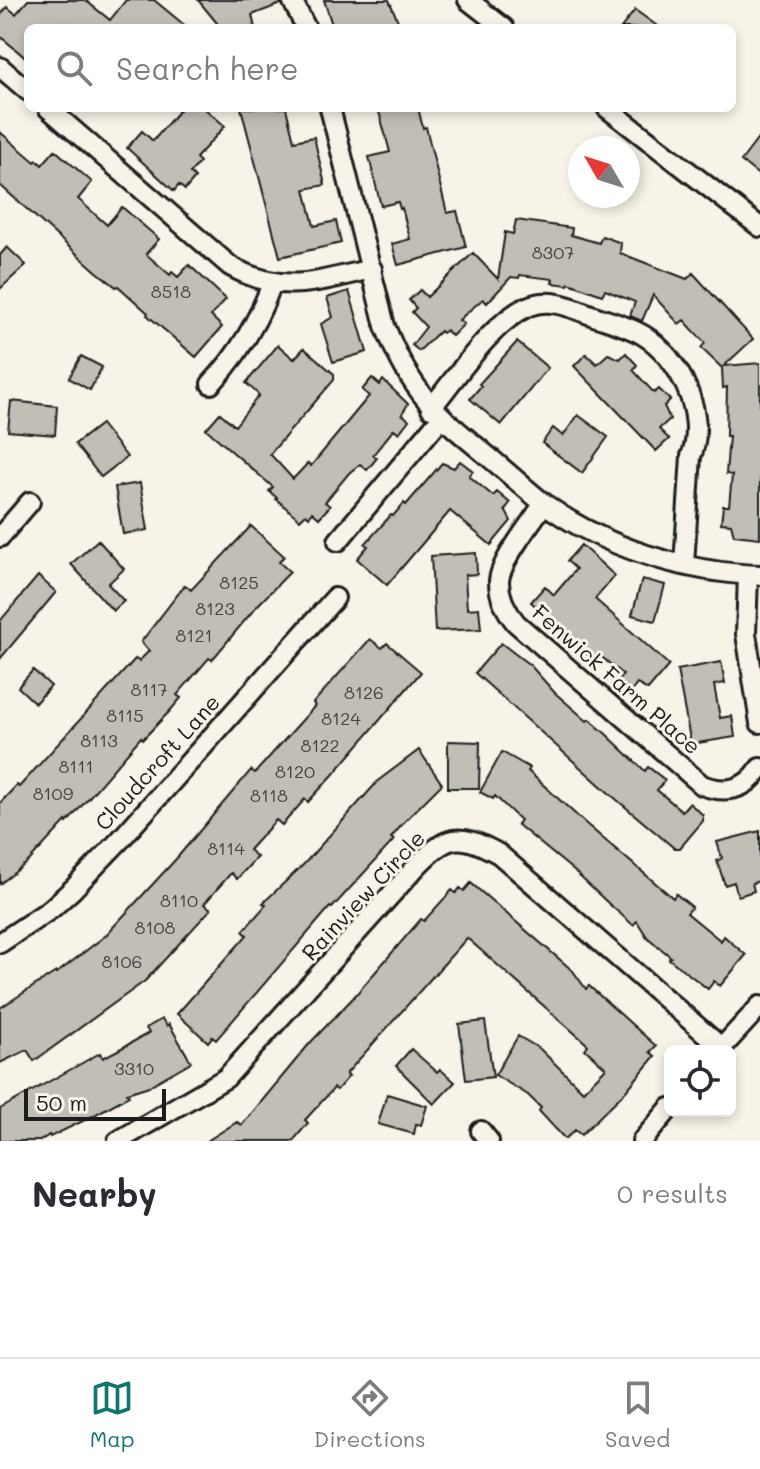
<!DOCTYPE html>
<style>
body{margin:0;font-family:Mali,sans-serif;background:#f2f2f3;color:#2b2b33}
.controls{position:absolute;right:24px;bottom:24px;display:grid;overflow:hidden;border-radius:12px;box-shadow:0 4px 12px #0003}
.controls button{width:72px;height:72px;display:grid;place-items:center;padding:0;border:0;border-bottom:2px solid #e1e1e2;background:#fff;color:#2b2b33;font:40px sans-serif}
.compass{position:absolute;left:568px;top:136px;width:72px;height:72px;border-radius:50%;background:#fff;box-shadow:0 4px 12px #0003;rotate:309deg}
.scale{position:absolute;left:24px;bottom:20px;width:142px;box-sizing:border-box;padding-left:8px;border:4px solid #1c1c1c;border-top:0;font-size:22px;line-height:28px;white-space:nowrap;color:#1c1c1c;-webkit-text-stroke:6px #f7f3e8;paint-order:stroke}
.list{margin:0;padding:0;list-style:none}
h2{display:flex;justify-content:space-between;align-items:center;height:104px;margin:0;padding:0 32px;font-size:34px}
h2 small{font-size:26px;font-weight:400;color:#7c7c81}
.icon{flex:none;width:44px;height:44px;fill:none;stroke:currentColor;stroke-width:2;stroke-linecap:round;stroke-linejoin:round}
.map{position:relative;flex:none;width:760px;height:1141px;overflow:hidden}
.search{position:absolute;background:#fff;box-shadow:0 4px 12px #0003;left:24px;right:24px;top:24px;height:88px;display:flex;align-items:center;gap:20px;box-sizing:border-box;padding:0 28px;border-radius:12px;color:#7c7c81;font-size:30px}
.sheet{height:216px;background:#fff}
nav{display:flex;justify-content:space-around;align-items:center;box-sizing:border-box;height:112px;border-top:2px solid #e1e1e2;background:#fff;font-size:22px;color:#7c7c81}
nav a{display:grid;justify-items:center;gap:4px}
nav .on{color:#0f766e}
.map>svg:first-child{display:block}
.building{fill:#c0beb5;stroke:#1c1c1c;stroke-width:2}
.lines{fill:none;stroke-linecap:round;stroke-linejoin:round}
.minor-casing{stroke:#1c1c1c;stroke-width:24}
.minor{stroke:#f7f3e8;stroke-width:18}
.labels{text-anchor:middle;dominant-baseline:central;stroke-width:6;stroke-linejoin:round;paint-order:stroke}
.number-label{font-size:18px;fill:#454442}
.street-label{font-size:22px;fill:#1c1c1c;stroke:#f7f3e8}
</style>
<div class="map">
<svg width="760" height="1141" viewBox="0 0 760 1141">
<rect width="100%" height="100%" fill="#f7f3e8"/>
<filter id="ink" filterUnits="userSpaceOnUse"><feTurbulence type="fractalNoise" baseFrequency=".0125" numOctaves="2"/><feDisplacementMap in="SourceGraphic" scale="16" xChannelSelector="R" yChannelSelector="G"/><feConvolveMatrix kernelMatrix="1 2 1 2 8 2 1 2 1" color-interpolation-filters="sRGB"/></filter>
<g filter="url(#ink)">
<path class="building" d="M 28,0 L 85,0 L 110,20 L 126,0 L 154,0 L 188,28 L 70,28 L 65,23 L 60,28 L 28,28 L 28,60 L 0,36 L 0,16 L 7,7 L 16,14 Z
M 198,0 L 280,0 L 281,4 L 252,15 L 255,28 L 221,28 Z
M 324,0 L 389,0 L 401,28 L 333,28 Z
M 635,10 L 660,28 L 621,28 Z
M 181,108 L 204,108 L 225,126 L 196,158 L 200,162 L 190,173 L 195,178 L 185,190 L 179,185 L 174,191 L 127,148 L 142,131 L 153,141 Z
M 241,108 L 286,108 L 294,141 L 314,137 L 325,185 L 305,189 L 314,226 L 336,221 L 341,243 L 280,257 Z
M 378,108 L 418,108 L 423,128 L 426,127 L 447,213 L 457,211 L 466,247 L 398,265 L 392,244 L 410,239 L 402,208 L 400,209 L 398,202 L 381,206 L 376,186 L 369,157 L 390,152 Z
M 0,132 L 35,162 L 37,160 L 42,165 L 55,150 L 92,182 L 78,199 L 107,225 L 122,207 L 159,239 L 146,254 L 170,275 L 172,272 L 178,277 L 189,265 L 226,299 L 211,316 L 222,327 L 196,357 L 147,315 L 148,313 L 118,286 L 116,287 L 96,271 L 0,185 Z
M 760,136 L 760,176 L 741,161 Z
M 516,220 L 572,228 L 571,235 L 599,243 L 602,236 L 621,243 L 620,253 L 687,279 L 693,273 L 753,339 L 724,366 L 760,363 L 760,538 L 734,535 L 731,524 L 721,523 L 723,506 L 729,506 L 732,475 L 726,474 L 729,436 L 726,436 L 727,387 L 723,388 L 722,368 L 701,348 L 705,343 L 684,320 L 679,324 L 653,295 L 642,321 L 630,316 L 635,302 L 605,290 L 602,295 L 569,283 L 568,285 L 552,283 L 553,279 L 520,275 L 519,278 L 511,277 L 487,303 L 483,299 L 470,310 L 459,320 L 464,324 L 452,336 L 446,330 L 442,333 L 440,331 L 419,351 L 412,345 L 426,327 L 412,312 L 416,308 L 409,300 L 420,290 L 427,297 L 473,253 L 498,279 L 505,232 L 513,234 Z
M 7,247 L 26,265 L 0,289 L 0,255 Z
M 349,291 L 367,352 L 333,362 L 321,324 L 333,317 L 327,298 Z
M 517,342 L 548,368 L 501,425 L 470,399 L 481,386 L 479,384 Z
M 278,345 L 294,359 L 304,348 L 334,374 L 334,380 L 270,454 L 293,479 L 308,463 L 311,466 L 369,396 L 362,390 L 372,378 L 380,385 L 383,380 L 408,404 L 402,414 L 409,420 L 399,433 L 394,429 L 385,440 L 373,455 L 377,458 L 367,470 L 360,464 L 349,473 L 325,502 L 330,506 L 319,518 L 312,512 L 309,517 L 306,514 L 300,520 L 276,499 L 277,498 L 269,491 L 273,487 L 206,429 L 220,413 L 235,426 L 259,395 L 246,383 Z
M 626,353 L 637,365 L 633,370 L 654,393 L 659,389 L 670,400 L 664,406 L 670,419 L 659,429 L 669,439 L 656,451 L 574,366 L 586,354 L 597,364 L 608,354 L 620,359 Z
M 81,356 L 102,367 L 90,390 L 69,378 Z
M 11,401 L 57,406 L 55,435 L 8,431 Z
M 578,415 L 608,437 L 582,473 L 542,443 L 553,428 L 563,436 Z
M 101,424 L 127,457 L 101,477 L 75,444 Z
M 460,461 L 473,471 L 469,476 L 493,496 L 497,492 L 510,503 L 505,510 L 511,521 L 491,545 L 450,511 L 387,585 L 357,559 L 368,546 L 365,544 L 391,515 L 393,516 L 404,503 L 406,505 L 442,463 L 454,468 Z
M 140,483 L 148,530 L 123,534 L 115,487 Z
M 251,526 L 284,556 L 279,562 L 290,572 L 256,607 L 212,660 L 209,658 L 177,695 L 181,698 L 169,712 L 143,739 L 141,737 L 67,823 L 66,821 L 29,861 L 0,884 L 0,803 L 17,785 L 19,787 L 135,659 L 139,661 L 149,651 L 141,642 L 185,585 L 191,590 Z
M 98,540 L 124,569 L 108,584 L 124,601 L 113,611 L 71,564 Z
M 581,545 L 615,576 L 595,599 L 669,665 L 648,690 L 637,684 L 631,692 L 618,680 L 623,675 L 598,654 L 593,660 L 531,602 L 545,586 L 554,595 L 576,569 L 567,561 Z
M 476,553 L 477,574 L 465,575 L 467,609 L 479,608 L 481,629 L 435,631 L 431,556 Z
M 38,576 L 56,592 L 0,659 L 0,621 Z
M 642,579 L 665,585 L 655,621 L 632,615 Z
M 370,639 L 382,648 L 387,643 L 421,672 L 332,776 L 308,802 L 305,799 L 282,825 L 276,820 L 249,850 L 257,857 L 237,879 L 231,873 L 204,904 L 211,909 L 145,981 L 34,1061 L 27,1050 L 0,1063 L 0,1008 L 56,972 L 57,973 L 105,936 L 176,859 L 251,770 L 255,773 L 288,736 L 315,706 L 313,703 Z
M 501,643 L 531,666 L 555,693 L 587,721 L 589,719 L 604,732 L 645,771 L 648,767 L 665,780 L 657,790 L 682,811 L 689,803 L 703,815 L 703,821 L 680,848 L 674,848 L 610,794 L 475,673 Z
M 721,662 L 725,683 L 714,685 L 720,718 L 732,716 L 735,737 L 691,744 L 677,670 Z
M 33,670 L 51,686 L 35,703 L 18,687 Z
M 448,741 L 480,742 L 479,788 L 448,788 Z
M 419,750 L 442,784 L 405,821 L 391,838 L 394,840 L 332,908 L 330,907 L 216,1040 L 212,1037 L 208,1042 L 177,1014 L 247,935 L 243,931 L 266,905 L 263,903 L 304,864 L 379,780 Z
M 502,752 L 530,768 L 528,771 L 585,823 L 673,898 L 676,894 L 692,907 L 687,913 L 721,941 L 724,936 L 746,955 L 720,986 L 714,981 L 708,989 L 669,959 L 671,957 L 647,937 L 637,921 L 633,925 L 609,904 L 574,871 L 517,824 L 520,820 L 495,796 L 493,799 L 480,792 Z
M 760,831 L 760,881 L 752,883 L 754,891 L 738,896 L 734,882 L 725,885 L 717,861 L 722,858 L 717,842 Z
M 471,883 L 573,971 L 586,989 L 589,986 L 656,1046 L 650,1052 L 655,1056 L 626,1091 L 581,1135 L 575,1130 L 565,1139 L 539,1111 L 541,1108 L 528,1095 L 495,1075 L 518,1036 L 540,1049 L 583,1091 L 606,1068 L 585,1049 L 588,1045 L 467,938 L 346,1074 L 349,1076 L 337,1090 L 334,1088 L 305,1120 L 308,1123 L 293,1141 L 207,1141 L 237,1122 L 242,1125 L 310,1043 L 353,998 L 421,919 L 424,921 L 452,890 L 456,893 L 460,888 L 464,891 Z
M 162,1019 L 167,1026 L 169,1024 L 191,1062 L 149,1086 L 127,1093 L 129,1096 L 87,1119 L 50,1137 L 49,1135 L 40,1141 L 0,1141 L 0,1109 L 100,1053 L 103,1058 L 129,1044 L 149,1033 L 146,1028 Z
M 485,1021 L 493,1077 L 466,1080 L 459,1024 Z
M 411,1049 L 437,1072 L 440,1069 L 455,1082 L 434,1104 L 396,1066 Z
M 387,1094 L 427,1106 L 421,1125 L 416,1124 L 414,1134 L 378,1124 Z"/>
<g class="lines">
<defs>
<path id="minor" d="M 292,0 L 306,28
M 468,0 L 504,28
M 0,67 L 28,91
M 48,108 L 230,266 C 283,296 317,281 372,269
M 330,108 L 385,326 C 412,396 439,416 495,462 C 510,475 526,489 542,502 C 602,547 686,573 760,575
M 607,108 L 760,227
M 211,384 C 239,354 258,323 272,283
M 431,408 C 457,377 491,323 527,307 C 549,297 571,307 591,315 C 608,321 628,326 643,335 C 679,356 708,416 691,456 L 684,565
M 544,503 C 533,521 499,562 499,582 C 499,597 507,612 516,623 L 702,785 C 726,794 746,790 760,768
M 0,537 L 30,502
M 338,541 L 441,418
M 748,575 L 746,634 L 760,723
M 0,943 L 51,909 L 73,889 L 120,840 L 335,598
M 719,1051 L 760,1006
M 481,1131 L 489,1141
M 118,1141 L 226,1078 L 416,867 C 447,835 458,831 499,854 L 722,1048
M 642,1141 L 670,1108"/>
</defs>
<use href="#minor" class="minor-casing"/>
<use href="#minor" class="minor"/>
</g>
</g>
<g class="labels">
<g class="number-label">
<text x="553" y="252">8307</text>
<text x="171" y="291">8518</text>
<text x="239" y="582">8125</text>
<text x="215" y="608">8123</text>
<text x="194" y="635">8121</text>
<text x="149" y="689">8117</text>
<text x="364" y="692">8126</text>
<text x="125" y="715">8115</text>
<text x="341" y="718">8124</text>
<text x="99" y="740">8113</text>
<text x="320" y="745">8122</text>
<text x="76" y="766">8111</text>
<text x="295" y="771">8120</text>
<text x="53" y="793">8109</text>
<text x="269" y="795">8118</text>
<text x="226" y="848">8114</text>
<text x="179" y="900">8110</text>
<text x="155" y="927">8108</text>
<text x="122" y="961">8106</text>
<text x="134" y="1068">3310</text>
</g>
<g class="street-label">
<text transform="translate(617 679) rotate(41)">Fenwick Farm Place</text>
<text transform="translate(157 762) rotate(-48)">Cloudcroft Lane</text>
<text transform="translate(363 895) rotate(-47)">Rainview Circle</text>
</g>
</g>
</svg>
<div class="controls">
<button><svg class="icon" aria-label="locate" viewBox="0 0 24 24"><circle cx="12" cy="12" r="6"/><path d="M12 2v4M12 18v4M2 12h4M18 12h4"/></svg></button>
</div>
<svg class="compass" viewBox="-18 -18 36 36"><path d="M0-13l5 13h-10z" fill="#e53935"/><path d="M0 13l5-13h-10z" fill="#7c7c81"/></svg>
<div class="scale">50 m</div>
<div class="search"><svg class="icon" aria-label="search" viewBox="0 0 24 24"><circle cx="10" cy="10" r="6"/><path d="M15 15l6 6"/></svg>Search here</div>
</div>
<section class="sheet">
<h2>Nearby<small>0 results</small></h2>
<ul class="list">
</ul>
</section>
<nav>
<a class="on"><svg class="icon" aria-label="map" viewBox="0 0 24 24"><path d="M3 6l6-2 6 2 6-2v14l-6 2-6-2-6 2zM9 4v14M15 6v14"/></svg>Map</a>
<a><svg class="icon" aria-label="directions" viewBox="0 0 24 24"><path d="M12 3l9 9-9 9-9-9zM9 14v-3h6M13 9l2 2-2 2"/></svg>Directions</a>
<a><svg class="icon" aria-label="saved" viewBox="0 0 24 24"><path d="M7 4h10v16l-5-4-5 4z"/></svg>Saved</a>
</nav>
